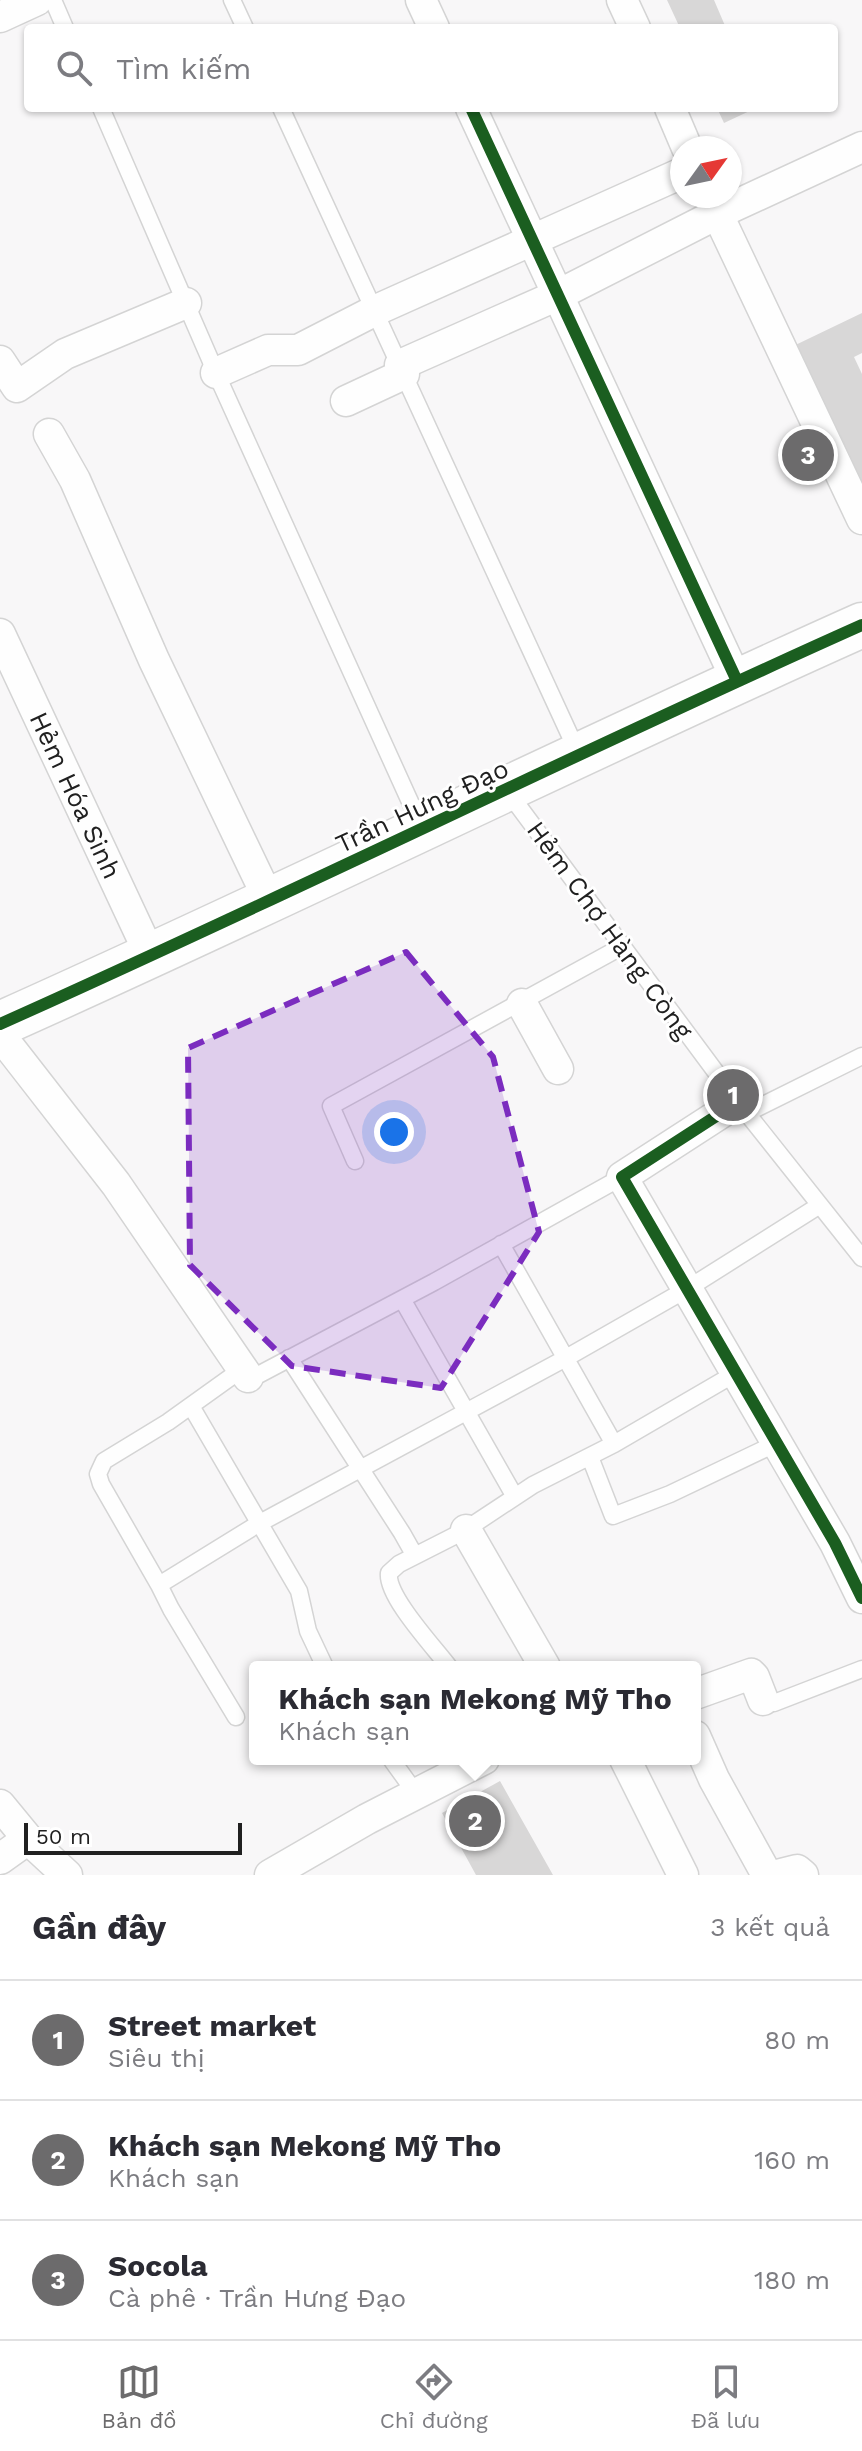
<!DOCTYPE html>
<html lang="vi">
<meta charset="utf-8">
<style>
body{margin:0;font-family:"Work Sans",sans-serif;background:#f2f2f3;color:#2b2b33}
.compass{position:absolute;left:670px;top:136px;width:72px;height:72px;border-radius:50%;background:#fff;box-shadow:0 2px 6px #0004;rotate:57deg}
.scale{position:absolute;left:24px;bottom:20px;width:218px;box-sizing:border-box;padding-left:8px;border:4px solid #202020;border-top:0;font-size:22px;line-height:28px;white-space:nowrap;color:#202020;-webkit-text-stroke:6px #fff;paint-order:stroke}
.you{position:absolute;left:394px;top:1132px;width:28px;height:28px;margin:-20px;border:6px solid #fff;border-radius:50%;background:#1a73e8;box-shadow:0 0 0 12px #1a73e833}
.badge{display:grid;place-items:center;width:52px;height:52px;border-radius:50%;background:#6c6b6c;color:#fff;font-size:26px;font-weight:700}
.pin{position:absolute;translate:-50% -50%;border:4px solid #fff;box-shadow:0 2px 8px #0006}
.popup{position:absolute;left:249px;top:1661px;width:452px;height:104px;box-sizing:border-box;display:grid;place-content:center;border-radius:8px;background:#fff;filter:drop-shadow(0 2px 6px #0005);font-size:26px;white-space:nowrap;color:#7c7c81}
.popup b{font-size:30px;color:#2b2b33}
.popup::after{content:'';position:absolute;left:50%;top:100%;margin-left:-16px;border:16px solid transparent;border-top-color:#fff}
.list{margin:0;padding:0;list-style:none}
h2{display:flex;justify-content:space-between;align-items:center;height:104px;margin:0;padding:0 32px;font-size:34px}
h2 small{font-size:26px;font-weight:400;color:#7c7c81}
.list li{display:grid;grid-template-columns:52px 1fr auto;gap:24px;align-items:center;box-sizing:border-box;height:120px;padding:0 32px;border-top:2px solid #e1e1e2}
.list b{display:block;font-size:30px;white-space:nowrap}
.list p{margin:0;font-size:26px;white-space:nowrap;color:#7c7c81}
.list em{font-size:26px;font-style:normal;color:#7c7c81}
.icon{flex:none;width:44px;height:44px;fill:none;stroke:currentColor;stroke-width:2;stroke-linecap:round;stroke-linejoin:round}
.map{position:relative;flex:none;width:862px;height:1875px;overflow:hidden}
.search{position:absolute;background:#fff;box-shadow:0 2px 6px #0004;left:24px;right:24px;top:24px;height:88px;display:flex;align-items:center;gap:20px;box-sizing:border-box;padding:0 28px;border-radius:8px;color:#7c7c81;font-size:30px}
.sheet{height:464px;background:#fff}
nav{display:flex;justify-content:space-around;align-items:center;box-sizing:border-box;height:112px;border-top:2px solid #e1e1e2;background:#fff;font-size:22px;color:#7c7c81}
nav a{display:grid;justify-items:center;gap:4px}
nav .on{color:#6c6b6c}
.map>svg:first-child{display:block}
.building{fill:#d8d7d7}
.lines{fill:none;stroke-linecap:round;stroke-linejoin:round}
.lane-casing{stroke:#d4d4d4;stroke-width:19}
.street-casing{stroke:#d4d4d4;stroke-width:33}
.secondary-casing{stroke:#d4d4d4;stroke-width:47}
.lane{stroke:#fefefe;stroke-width:16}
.street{stroke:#fefefe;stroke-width:30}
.secondary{stroke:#fefefe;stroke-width:44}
.cycleway-casing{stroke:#fff;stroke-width:17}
.cycleway{stroke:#1b5e20;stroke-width:12}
.marked{fill:#7b2cbf;fill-opacity:0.2;stroke:#7b2cbf;stroke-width:6;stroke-dasharray:16 10;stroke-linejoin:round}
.labels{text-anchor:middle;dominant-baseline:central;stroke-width:6;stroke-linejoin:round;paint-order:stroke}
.street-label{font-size:26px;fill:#202020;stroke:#fff}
</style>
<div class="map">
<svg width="862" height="1875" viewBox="0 0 862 1875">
<rect width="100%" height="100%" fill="#f8f7f8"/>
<path class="building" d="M 667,0 L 714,0 L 726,28 L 680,28 Z
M 717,108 L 756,108 L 724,123 Z
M 862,313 L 862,353 L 854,357 L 862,374 L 862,511 L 785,350 Z
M 500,1781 L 553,1875 L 476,1875 L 442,1813 Z"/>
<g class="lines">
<defs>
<path id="lane" d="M 53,0 L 65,28
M 232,0 L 245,28
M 101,108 L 216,373 L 421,826
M 281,108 L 578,753
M 508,792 L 738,1102 L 862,1258
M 747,1113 L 862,1056
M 355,1161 L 331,1106 L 621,947
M 501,1244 L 614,1444
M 402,1299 L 515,1497
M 289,1358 L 402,1533 L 415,1556
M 248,1377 L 260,1374 L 434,1282 L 622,1177
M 191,1406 L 299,1591 L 308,1631 L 325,1667
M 590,1457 L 613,1516 L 670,1494 L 777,1443
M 159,1585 L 101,1484 L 98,1474 L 104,1461 L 168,1422 L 242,1369
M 449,1667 C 434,1647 386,1596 389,1573 L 399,1564 L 462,1532 L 533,1485 L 614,1444 L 736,1373
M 763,1700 L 767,1703 L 774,1703 L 862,1669
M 236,1717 L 171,1609 L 159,1585 L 258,1524 L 566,1358 L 687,1289 L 820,1205
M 391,1759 L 417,1795"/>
<g id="street">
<path d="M 421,0 L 434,28"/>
<path d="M 622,0 L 635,28"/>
<path d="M 0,17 L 37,0"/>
<path d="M 471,108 L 737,681"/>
<path d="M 670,108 L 687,148"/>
<path d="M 710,198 L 862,519"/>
<path d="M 0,361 L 17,387 L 65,354 L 186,303"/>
<path d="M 400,365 L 558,295 L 717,214 L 862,147"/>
<path d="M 216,373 L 268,350 L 298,350 L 374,311 L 682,173"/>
<path d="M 346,401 L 404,374"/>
<path d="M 49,434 L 75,480 L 154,660 L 269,900"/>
<path id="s1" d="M 0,634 L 151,957"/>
<path d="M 522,1004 L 558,1069"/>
<path d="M 0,1035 L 116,1184 L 248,1377"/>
<path d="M 738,1102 L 622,1177 L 835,1543 L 862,1598"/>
<path d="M 466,1530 L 545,1667"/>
<path d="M 695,1694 L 751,1674 L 754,1677 L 763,1700"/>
<path d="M 695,1736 L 714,1779 L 767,1875"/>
<path d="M 625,1759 L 683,1875"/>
<path d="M 0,1805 L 28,1839"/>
<path d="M 0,1859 L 28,1839 L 67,1875"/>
<path d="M 270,1875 L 367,1819 L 484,1759"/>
<path d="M 777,1875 L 797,1870 L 803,1875"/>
</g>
<path id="secondary" d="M 0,1024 C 289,895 573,754 862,625"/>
</defs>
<use href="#lane" class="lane-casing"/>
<use href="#street" class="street-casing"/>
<use href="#secondary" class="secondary-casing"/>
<use href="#lane" class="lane"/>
<use href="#street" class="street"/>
<use href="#secondary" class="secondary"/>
<defs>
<path id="cycleway" d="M 471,108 L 737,681
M 0,1024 C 289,895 573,754 862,625
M 738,1102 L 622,1177 L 835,1543 L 862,1598"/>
</defs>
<use href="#cycleway" class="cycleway-casing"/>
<use href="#cycleway" class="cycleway"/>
</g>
<path class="marked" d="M 406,952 L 493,1057 L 539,1232 L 441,1388 L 292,1366 L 190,1265 L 188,1048 Z"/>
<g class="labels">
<g class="street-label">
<text stroke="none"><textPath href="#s1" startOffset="178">Hẻm Hóa Sinh</textPath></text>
<text transform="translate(422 806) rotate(-25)">Trần Hưng Đạo</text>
<text transform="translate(610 930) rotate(54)">Hẻm Chợ Hàng Còng</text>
</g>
</g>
</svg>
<svg class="compass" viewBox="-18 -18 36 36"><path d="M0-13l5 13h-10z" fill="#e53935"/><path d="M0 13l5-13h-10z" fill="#7c7c81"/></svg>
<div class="scale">50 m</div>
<div class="you"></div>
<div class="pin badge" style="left:733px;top:1095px">1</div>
<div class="pin badge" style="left:475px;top:1821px">2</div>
<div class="popup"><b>Khách sạn Mekong Mỹ Tho</b>Khách sạn</div>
<div class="pin badge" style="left:808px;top:455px">3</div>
<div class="search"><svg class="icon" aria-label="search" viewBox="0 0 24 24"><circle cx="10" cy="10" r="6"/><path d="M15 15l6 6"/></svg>Tìm kiếm</div>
</div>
<section class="sheet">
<h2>Gần đây<small>3 kết quả</small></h2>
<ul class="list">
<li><span class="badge">1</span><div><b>Street market</b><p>Siêu thị</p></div><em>80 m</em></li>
<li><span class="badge">2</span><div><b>Khách sạn Mekong Mỹ Tho</b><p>Khách sạn</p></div><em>160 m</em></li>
<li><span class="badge">3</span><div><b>Socola</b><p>Cà phê · Trần Hưng Đạo</p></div><em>180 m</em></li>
</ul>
</section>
<nav>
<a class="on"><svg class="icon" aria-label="map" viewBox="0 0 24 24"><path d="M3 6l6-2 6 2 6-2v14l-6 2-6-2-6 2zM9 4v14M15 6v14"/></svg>Bản đồ</a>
<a><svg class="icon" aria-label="directions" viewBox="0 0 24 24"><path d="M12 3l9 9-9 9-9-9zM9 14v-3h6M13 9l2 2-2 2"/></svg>Chỉ đường</a>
<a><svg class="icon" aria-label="saved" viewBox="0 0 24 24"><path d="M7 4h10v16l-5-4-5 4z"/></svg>Đã lưu</a>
</nav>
